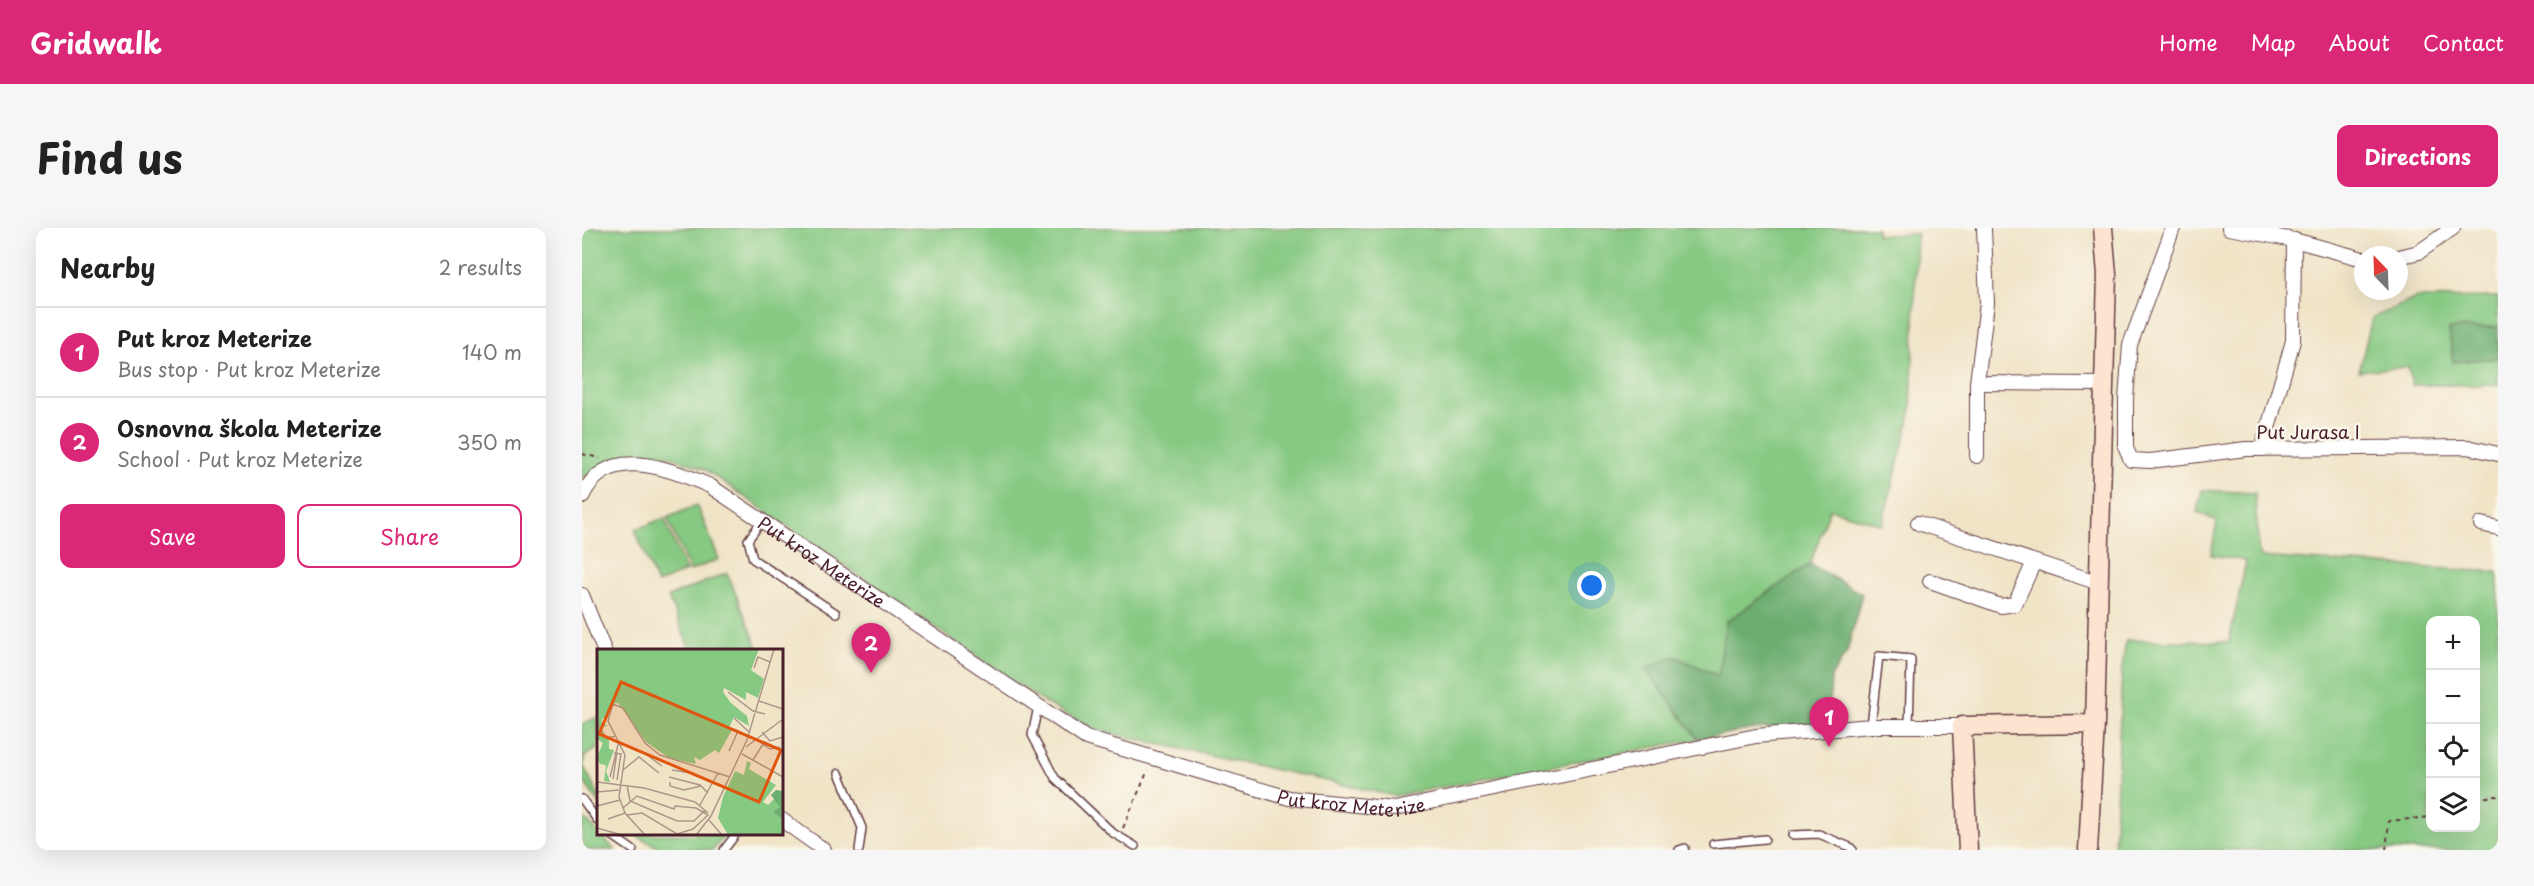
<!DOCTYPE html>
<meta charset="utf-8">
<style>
body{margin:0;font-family:"Playpen Sans",sans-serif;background:#f6f6f6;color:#222}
.controls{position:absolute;right:18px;bottom:18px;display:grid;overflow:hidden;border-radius:12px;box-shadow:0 6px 24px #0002}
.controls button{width:54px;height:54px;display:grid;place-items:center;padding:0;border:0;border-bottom:2px solid #e0e0e0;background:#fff;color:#222;font:30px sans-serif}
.compass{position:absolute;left:1772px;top:18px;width:54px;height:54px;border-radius:50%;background:#fff;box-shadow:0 6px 24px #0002;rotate:337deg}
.you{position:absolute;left:1010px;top:358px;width:21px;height:21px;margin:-15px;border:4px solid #fff;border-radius:50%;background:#1a73e8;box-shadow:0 0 0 9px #1a73e833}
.badge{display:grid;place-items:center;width:39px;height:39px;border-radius:50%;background:#db2777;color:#fff;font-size:20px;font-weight:700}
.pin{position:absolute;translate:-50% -50px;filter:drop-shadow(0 2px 3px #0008)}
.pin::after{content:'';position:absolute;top:32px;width:21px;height:18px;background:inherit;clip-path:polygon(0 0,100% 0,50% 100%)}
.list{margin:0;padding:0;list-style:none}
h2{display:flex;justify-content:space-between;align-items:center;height:78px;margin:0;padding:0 24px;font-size:26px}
h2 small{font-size:20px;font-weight:400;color:#767676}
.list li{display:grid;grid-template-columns:39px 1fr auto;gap:18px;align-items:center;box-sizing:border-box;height:90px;padding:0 24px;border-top:2px solid #e0e0e0}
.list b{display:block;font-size:22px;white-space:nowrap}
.list p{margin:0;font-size:20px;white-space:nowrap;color:#767676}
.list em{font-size:20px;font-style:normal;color:#767676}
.actions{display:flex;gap:12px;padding:18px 24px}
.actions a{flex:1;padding:14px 0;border:2px solid #db2777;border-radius:12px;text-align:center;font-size:21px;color:#db2777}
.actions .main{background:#db2777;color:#fff}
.icon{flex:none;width:33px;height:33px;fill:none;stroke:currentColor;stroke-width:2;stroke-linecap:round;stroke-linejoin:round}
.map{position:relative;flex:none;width:1916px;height:622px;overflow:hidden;border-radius:12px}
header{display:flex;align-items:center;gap:36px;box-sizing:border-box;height:84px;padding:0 30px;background:#db2777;color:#fff}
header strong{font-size:28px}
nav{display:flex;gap:33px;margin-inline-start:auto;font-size:21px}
.intro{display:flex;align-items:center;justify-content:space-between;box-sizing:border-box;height:144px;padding:0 36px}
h1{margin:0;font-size:42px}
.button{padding:15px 27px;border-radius:12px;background:#db2777;color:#fff;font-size:21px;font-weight:700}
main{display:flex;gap:36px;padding:0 36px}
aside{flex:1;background:#fff;border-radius:12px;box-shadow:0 6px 24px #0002}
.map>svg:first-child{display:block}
.green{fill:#86c982;stroke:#687456;stroke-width:1.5;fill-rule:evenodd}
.forest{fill:#6cad70;stroke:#5b664e;stroke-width:1.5}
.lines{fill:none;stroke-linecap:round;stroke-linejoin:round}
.lane-casing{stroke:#633d42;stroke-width:10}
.street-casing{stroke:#633d42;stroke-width:16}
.secondary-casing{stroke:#633d42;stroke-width:21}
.path{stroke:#633d42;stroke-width:2;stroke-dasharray:4.5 4.5;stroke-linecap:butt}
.lane{stroke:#fff;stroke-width:7}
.street{stroke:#fff;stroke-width:14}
.secondary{stroke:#fde4d0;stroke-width:18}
.labels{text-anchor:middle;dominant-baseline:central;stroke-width:5;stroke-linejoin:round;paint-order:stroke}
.street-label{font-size:18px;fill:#4a1f2b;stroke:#fbf7ec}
.inset-road{fill:none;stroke:#ae9589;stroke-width:1.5}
.view{fill:#e0560e;fill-opacity:0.15;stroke:#e0560e;stroke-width:3}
.inset-edge{fill:none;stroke:#4a1f2b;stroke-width:3}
</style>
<header>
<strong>Gridwalk</strong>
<nav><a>Home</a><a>Map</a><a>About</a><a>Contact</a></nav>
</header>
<div class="intro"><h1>Find us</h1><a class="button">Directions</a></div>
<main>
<aside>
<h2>Nearby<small>2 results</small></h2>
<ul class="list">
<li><span class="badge">1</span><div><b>Put kroz Meterize</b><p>Bus stop · Put kroz Meterize</p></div><em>140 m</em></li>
<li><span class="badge">2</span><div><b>Osnovna škola Meterize</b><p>School · Put kroz Meterize</p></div><em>350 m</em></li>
</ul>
<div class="actions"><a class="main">Save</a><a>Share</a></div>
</aside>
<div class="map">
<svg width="1916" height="622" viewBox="0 0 1916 622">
<rect width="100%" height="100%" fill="#fbf7ec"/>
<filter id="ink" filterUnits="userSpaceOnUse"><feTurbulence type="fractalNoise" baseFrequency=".0167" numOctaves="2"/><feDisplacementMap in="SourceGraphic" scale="12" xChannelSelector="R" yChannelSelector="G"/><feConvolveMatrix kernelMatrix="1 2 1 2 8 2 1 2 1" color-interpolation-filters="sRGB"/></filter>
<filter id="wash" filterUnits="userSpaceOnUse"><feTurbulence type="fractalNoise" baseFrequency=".008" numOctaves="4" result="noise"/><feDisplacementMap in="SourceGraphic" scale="24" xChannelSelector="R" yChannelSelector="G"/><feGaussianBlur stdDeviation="1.35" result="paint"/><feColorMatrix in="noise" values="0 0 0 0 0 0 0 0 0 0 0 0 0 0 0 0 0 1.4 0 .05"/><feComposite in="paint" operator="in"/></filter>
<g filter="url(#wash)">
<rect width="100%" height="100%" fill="#f0e4c7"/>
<path class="green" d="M 0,0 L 1295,0 L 1295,7 L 1335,6 L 1329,185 L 1300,297 L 1248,281 L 1228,336 L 1144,394 L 1136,448 L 1092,428 L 1064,441 L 1116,511 L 812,568 L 514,502 L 463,475 L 122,241 C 83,226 67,217 27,235 C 17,240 8,243 0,252 Z
M 1916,69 L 1916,99 L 1867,101 L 1871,134 L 1916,130 L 1916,157 L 1830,157 L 1826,139 L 1777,143 L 1790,90 L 1834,70 Z
M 1620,262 L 1673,265 L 1677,329 L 1916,344 L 1916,622 L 1532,622 L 1540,441 L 1544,412 L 1647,414 L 1664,333 L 1629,327 L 1635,293 L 1615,284 ZM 1848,392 L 1894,392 L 1894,600 L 1848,600 Z
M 115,277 L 137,331 L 108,343 L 85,290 Z
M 82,290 L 104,343 L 75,356 L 53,302 Z
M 145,345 L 177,422 L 108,422 L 86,369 Z
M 16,489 L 16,520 L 3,528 L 1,537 L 16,566 L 16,574 L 0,551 L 0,496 Z
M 0,588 L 33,622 L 0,622 Z
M 51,606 L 143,606 L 131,622 L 82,622 Z"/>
<path class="forest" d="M 1916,99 L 1916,130 L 1871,134 L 1867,101 Z
M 1228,336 L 1280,366 L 1265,424 L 1249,449 L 1247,495 L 1172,501 L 1116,511 L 1064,441 L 1092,428 L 1136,448 L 1144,394 Z"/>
</g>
<g filter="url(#ink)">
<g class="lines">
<defs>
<path id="lane" d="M 180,293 L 166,312 L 171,331 L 254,385
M 456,479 L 450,507 L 473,550 L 531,605 L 553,618
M 1289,498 L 1297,428 L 1329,431 L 1327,498
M 257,545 L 280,600 L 277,622
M 0,571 L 16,593
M 28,606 L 51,622
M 1210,607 L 1237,606 L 1268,619 L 1271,622
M 1131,616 L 1183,611
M 142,622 L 154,606
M 1097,622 L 1103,620"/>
<g id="street">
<path d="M 1591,0 L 1548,117 L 1544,171 L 1544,220 L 1549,232 L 1568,233 L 1664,221 L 1886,219 L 1916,226"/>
<path d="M 1647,0 L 1712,12 L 1781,31"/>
<path d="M 1817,29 L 1837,24 L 1871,0"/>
<path d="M 1395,155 L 1522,156"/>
<path d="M 1680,221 L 1711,113 L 1712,12"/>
<path d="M 1395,228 L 1395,155 L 1405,75 L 1402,0"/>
<path id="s1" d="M 0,269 C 24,215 87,240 128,258 L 504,510 L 707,570 L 813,581 L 1174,508 L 1289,498 L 1380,498"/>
<path d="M 1336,295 L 1517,355"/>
<path d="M 1899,296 L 1916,300"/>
<path d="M 1348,353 L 1419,378 L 1433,376 L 1452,334"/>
<path d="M 0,367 L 22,422"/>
<path d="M 200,592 L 242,622"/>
</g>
<path id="secondary" d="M 1386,622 L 1380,498 L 1513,496
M 1506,622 L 1513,496 L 1525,46 L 1521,0"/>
</defs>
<use href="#lane" class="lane-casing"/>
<use href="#street" class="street-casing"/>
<use href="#secondary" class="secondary-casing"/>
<path class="path" d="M 0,226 L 18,230
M 1894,570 L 1916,568
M 541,600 L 566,542
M 1804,622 L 1807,593 L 1848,589"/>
<use href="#lane" class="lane"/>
<use href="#street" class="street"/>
<use href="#secondary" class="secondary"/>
</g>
</g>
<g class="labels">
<g class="street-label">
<text x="1726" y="203">Put Jurasa I</text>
<text stroke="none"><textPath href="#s1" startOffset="280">Put kroz Meterize</textPath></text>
<text stroke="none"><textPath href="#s1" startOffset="872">Put kroz Meterize</textPath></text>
</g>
</g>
<g transform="translate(15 421)">
<rect width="186" height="186" fill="#f0e4c7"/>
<path d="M 0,0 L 162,0 L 154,21 L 167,30 L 161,49 L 149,43 L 149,51 L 127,39 L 126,43 L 134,54 L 150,67 L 152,77 L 137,68 L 132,79 L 135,81 L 122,104 L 118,101 L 103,111 L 97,108 L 99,115 L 72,109 L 49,93 L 21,54 L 14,55 L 11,68 L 5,70 L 5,74 L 11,77 L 5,78 L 6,84 L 0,72 ZM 0,75 L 12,91 L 12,100 L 17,101 L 9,122 L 13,133 L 7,132 L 9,116 L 3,115 L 0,108 L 6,94 L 0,90 ZM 150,112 L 154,114 L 152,120 L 179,136 L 166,153 L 171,156 L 178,149 L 184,158 L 176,163 L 186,171 L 186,186 L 131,186 L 121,169 L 126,148 L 138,122 L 147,126 Z" fill="#86c982"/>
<path d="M 179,141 L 186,142 L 186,171 L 176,163 L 183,158 L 174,146 Z" fill="#6cad70"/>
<path class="inset-road" d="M 157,19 L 161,8 L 173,13M 131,43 L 156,62 L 168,65M 162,52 L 186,60M 137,69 L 152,83M 0,73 L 9,89 L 19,87M 165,83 L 173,92 L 186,88M 157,89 L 173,100 L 183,98M 149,98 L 186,70M 132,102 L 141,82 L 138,80M 17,104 L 24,105 L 20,131M 145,105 L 186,128M 50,106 L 65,117M 156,111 L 166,95M 26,121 L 42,108 L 62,124M 75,121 L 94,124M 13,128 L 22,92M 72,128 L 103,136 L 111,144M 16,130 L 20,103M 0,133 L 47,139 L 98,153 L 111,164M 73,133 L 73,137 L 87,141 L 104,137M 30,136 L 33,152 L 80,172 L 97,172 L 108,161M 0,143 L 22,141M 103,156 L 121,124M 0,157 L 23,151M 26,159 L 40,147 L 77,160 L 78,157 L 99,159 L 111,166 L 96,180 L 80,185 L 45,164 L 30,166M 11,170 L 28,164M 111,170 L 125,186M 0,179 L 25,186M 48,186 L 28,164 L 22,148 L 28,106 L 11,72 L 16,55 L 26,59 L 48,94 L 63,106 L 133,128M 99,186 L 114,167 L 150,91 L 177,0"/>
<path class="view" d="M 24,33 L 184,101 L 162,153 L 2,85 Z"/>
<rect width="186" height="186" class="inset-edge"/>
</g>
</svg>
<div class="controls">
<button>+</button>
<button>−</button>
<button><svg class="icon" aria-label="locate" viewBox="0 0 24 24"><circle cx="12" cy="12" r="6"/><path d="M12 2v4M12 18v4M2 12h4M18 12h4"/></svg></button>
<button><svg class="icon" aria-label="layers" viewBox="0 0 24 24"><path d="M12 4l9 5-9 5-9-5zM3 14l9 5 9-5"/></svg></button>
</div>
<svg class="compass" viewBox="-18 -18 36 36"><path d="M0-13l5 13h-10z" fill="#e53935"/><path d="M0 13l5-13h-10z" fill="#767676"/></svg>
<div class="you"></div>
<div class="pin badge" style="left:1247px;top:519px">1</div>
<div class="pin badge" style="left:289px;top:445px">2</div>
</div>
</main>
